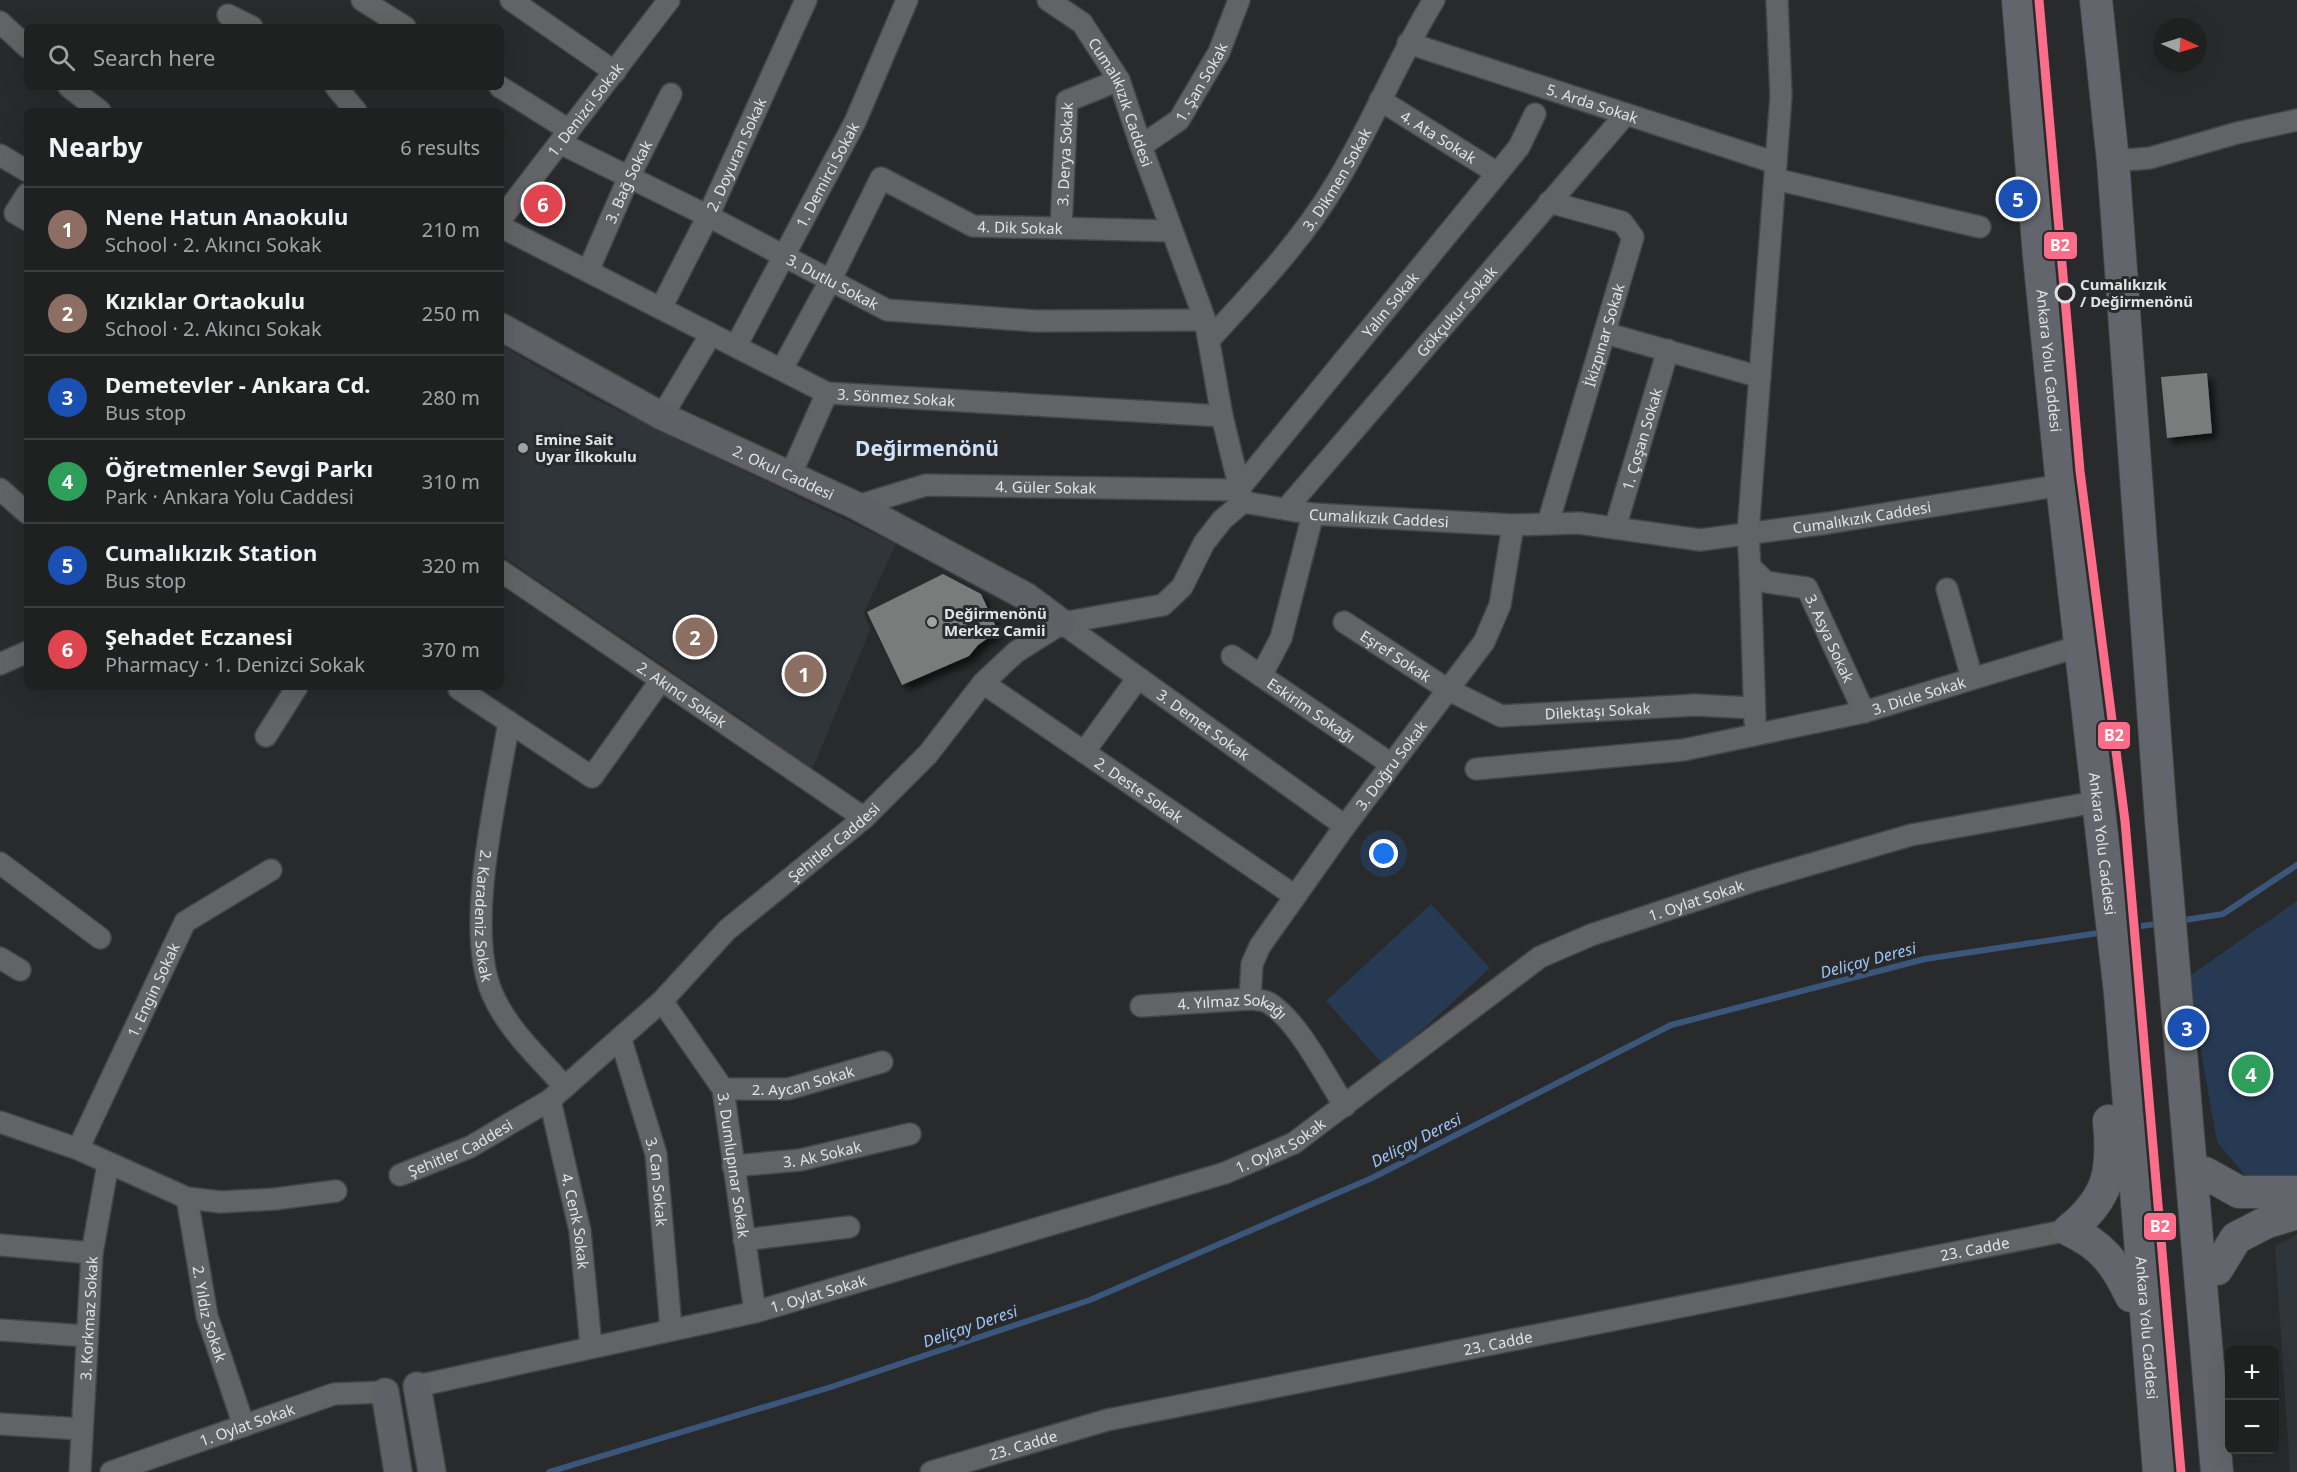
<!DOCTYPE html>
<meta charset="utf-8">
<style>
body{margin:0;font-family:"Noto Sans",sans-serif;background:#2c2d2d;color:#f1f3f6}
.controls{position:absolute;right:18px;bottom:18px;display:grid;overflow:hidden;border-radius:9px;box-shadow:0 6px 24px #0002}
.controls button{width:54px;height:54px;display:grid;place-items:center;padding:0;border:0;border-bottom:2px solid #3c3e3e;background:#1f2020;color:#f1f3f6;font:30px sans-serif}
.compass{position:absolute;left:2153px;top:18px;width:54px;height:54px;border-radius:50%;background:#1f2020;box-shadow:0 6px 24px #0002;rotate:94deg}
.you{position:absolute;left:1384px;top:854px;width:21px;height:21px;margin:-15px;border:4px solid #fff;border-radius:50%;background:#1a73e8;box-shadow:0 0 0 9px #1a73e833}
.badge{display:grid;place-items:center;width:39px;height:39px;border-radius:50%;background:#8c9099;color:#fff;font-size:20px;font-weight:700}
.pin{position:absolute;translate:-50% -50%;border:3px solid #fff;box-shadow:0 2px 6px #0006}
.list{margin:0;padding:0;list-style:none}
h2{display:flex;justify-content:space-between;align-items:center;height:78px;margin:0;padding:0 24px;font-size:26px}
h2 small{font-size:20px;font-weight:400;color:#a1a3a5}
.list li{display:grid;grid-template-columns:39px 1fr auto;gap:18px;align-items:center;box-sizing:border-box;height:84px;padding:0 24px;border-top:2px solid #3c3e3e}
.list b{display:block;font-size:22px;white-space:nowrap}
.list p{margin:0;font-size:20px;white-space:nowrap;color:#a1a3a5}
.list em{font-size:20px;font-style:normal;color:#a1a3a5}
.icon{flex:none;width:33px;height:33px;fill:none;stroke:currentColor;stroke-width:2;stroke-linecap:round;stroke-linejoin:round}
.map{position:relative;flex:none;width:2297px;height:1472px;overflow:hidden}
.search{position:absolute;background:#1f2020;box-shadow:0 6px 24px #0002;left:24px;top:24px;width:480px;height:66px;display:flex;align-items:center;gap:15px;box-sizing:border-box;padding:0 21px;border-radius:9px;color:#a1a3a5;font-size:22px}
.panel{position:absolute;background:#1f2020;box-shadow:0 6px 24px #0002;left:24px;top:108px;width:480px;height:582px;border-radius:9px}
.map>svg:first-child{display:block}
.built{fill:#30353a}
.green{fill:#273a53}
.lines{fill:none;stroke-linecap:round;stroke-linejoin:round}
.stream{stroke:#3a567a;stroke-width:6}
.building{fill:#7a7b7c;filter:url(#shadow)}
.minor-casing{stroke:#444546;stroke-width:24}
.major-casing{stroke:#444546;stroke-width:30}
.highway-casing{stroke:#444546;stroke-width:34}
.minor{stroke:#626364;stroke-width:21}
.major{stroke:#5f6166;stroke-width:27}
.highway{stroke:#62666c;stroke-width:32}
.metro-1-casing{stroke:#282a2c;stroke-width:14}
.metro-1{stroke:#fb6d88;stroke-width:9}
.stop-dot{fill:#282a2c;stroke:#e2e3e5;stroke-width:3}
.poi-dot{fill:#a1a2a4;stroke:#282a2c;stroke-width:2}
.labels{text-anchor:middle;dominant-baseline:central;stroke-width:6;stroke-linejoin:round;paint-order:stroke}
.street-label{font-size:15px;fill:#e2e3e5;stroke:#282a2c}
.stop-label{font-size:15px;font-weight:bold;fill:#e2e3e5;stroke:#282a2c;text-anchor:start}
.poi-label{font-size:15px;font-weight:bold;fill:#e2e3e5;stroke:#282a2c;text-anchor:start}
.water-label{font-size:16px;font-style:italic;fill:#9ec4f8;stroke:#282a2c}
.district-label{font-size:21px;font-weight:bold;fill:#cfe2fb;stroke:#282a2c}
.line-badge{stroke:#282a2c;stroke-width:2}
.badge-label{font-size:16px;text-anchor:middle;font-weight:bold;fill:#fff}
</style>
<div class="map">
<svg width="2297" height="1472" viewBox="0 0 2297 1472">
<defs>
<filter id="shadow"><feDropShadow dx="5.5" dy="5.5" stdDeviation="3" flood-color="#0009"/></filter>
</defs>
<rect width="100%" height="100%" fill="#292a2b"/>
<path class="built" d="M 501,345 L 588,396 L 896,544 L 864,613 L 870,630 L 812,770 L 742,719 L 501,555 Z
M 2297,1234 L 2297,1472 L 2290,1472 L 2275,1246 Z"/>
<path class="green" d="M 2297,901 L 2297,1175 L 2250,1181 L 2217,1142 L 2188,977 Z
M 1431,904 L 1490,968 L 1384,1065 L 1326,1001 Z"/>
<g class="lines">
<path class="stream" d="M 2178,921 L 2223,914 L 2297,865
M 2121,929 L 2162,923
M 549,1472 L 831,1387 L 1090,1300 L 1372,1178 L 1671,1025 L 1925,959 L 2105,932"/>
</g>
<path class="building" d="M 2207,373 L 2212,433 L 2167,438 L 2161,377 Z
M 943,574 L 981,594 L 998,631 L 978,645 L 969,656 L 902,685 L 867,612 Z"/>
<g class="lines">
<defs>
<g id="minor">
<path d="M 362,0 L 405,27"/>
<path d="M 511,0 L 615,72"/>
<path id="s1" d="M 1048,0 L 1082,23 L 1119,80 L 1141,146 L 1205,320 L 1222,416 L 1243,502 L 1313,514 L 1513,525 L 1579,523 L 1700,540 L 1828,523 L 2062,485"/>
<path id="s2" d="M 1777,0 L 1781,96 L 1748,533 L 1750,567 L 1766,582 L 1807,588 L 1864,712"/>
<path d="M 228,15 L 252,27"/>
<path d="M 0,22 L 27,47"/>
<path id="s3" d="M 1408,43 L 1776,163"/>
<path d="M 69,87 L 100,111"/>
<path d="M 336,87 L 356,111"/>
<path d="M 500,87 L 569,130"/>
<path id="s4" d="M 1380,100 L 1497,173"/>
<path id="s5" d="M 560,143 L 708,216 L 887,310 L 1036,321 L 1205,320"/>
<path id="s6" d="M 1141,146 L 1179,120 L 1219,52 L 1239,0"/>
<path d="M 0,155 L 27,171"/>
<path d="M 2113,161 L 2150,158 L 2237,133 L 2297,120"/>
<path d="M 1775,179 L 1980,227"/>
<path d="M 27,194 L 15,213 L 27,220"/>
<path id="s7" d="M 501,219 L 669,0"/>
<path id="s8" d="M 501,227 L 827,393 L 1222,416"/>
<path id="s9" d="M 1061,228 L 1067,101 L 1119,80"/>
<path id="s10" d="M 588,271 L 629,177 L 671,94"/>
<path id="s11" d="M 661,308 L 708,216 L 806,0"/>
<path d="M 1605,333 L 1760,377"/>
<path id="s12" d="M 1209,340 C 1254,291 1301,242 1335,185 C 1372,125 1397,60 1434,0"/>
<path id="s13" d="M 736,346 L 855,122 L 907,0"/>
<path id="s14" d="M 782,369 L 830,281 L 881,178 L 973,226 L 1172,231"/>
<path d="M 662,416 L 711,334"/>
<path d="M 790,476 L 827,393"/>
<path d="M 0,489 L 27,513"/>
<path id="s15" d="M 857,506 L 926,485 L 1238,490 L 1519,147 L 1535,114"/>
<path id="s16" d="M 1286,509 L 1626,114"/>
<path id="s17" d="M 1548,523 L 1633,237 L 1622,222 L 1549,202"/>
<path id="s18" d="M 1615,528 L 1668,350"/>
<path d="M 1750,567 L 1755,722"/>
<path id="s19" d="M 501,571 L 864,818"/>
<path d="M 1947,589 L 1972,678"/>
<path id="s20" d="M 1344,622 L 1447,689 L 1501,716 L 1695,705 L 1754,708"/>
<path id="s21" d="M 1062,623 L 1345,826"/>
<path id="s22" d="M 1232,656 L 1391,764"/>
<path d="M 0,664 L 27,652"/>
<path d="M 1261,676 L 1281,638 L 1313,514"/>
<path id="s23" d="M 983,683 L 1295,896"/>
<path d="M 459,689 L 592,777 L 661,680"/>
<path id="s24" d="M 509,722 C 497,795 464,927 492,993 C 507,1029 540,1059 565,1087"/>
<path d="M 266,736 L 297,687"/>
<path d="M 1084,752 L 1138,678"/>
<path id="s25" d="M 1476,769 L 1683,750 L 1864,712 L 2080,646"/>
<path d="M 0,863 L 100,938"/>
<path d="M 0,958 L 20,970"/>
<path id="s26" d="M 1250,999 L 1252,964 L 1260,946 L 1345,826 L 1484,642 L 1500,605 L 1513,525"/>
<path id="s27" d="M 662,1001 L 723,1089 L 755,1312"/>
<path id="s28" d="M 1141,1006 L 1250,999 C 1256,1000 1264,1000 1269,1003 C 1299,1022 1325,1076 1345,1106"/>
<path id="s29" d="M 621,1040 L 656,1154 L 671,1328"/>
<path id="s30" d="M 723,1089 L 788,1089 L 882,1062"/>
<path id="s31" d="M 550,1100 L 580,1231 L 591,1346"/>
<path d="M 0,1122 L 78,1149 L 187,1198 L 221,1202 L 275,1199 L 336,1191"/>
<path id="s32" d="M 78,1149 L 185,922 L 271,870"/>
<path id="s33" d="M 733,1166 L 800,1160 L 910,1134"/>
<path id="s34" d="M 400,1175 L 470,1147 L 550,1100 L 662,1001 L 727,930 L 864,818 L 928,754 L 983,683 L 1016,652 L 1062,623 L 1163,605 L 1182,587 L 1204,543 L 1222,520 L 1243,502"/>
<path id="s35" d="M 187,1198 L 207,1316 L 244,1426"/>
<path d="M 744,1240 L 849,1227"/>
<path d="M 0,1245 L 92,1253"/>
<path d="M 0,1330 L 86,1336"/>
<path id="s36" d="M 417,1386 L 755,1312 L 1225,1173 L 1294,1143 L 1540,957 L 1591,935 L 1750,882 L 1911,835 L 2096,802"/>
<path d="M 0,1424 L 81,1429"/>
<path id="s37" d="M 80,1472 L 92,1253 L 108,1164"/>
<path id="s38" d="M 111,1472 L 334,1394 L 385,1392"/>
<path id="s39" d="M 931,1472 L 1107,1420 L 2069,1230"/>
</g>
<g id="major">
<path id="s40" d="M 501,327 L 662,416 L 857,506 L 1027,597 L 1062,623"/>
<path d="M 417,1386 L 432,1472"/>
<path d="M 385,1392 L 398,1472"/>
</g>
<g id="highway">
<path id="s41" d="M 2018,0 L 2039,256 L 2062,485 L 2120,993 L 2159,1472"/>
<path d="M 2096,0 L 2113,161 L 2161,819 L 2217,1472"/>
<path d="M 2109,1121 C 2114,1171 2109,1198 2069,1230 C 2102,1245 2116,1264 2131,1296"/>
<path d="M 2205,1173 L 2239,1192 L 2297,1192"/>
<path d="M 2217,1269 L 2236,1238 L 2267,1222 L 2297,1213"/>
</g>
</defs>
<use href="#minor" class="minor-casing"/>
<use href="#major" class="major-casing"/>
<use href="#highway" class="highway-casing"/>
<use href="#minor" class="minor"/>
<use href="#major" class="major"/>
<use href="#highway" class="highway"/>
<defs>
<path id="metro-1" d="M 2039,0 L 2080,471 L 2125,821 L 2181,1472"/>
</defs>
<use href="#metro-1" class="metro-1-casing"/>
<use href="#metro-1" class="metro-1"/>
</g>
<circle class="stop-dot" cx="2065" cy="293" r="9"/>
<g class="poi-dot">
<circle cx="523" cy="448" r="6"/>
<circle cx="932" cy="622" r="6"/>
</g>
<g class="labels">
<g class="street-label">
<text stroke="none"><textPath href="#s6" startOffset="90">1. Şan Sokak</textPath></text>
<text stroke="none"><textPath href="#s1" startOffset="130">Cumalıkızık Caddesi</textPath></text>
<text stroke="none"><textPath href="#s3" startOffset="194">5. Arda Sokak</textPath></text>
<text stroke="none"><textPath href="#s7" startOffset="138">1. Denizci Sokak</textPath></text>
<text stroke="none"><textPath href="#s4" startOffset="69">4. Ata Sokak</textPath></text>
<text stroke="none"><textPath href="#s11" startOffset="171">2. Doyuran Sokak</textPath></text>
<text stroke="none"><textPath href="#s9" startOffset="74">3. Derya Sokak</textPath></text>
<text stroke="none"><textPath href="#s13" startOffset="194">1. Demirci Sokak</textPath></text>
<text stroke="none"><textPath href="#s12" startOffset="206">3. Dikmen Sokak</textPath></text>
<text stroke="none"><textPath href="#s10" startOffset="98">3. Bağ Sokak</textPath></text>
<text stroke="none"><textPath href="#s14" startOffset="366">4. Dik Sokak</textPath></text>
<text stroke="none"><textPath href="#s5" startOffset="306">3. Dutlu Sokak</textPath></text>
<text stroke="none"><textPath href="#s15" startOffset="624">Yalın Sokak</textPath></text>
<text stroke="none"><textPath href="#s16" startOffset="261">Gökçukur Sokak</textPath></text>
<text stroke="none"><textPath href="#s17" startOffset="196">İkizpınar Sokak</textPath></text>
<text stroke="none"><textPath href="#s41" startOffset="362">Ankara Yolu Caddesi</textPath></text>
<text stroke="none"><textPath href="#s8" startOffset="435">3. Sönmez Sokak</textPath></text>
<text stroke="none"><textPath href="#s18" startOffset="93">1. Çoşan Sokak</textPath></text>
<text stroke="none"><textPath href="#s40" startOffset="318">2. Okul Caddesi</textPath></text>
<text stroke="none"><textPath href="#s15" startOffset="192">4. Güler Sokak</textPath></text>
<text stroke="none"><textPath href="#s1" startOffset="687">Cumalıkızık Caddesi</textPath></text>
<text stroke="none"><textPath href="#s1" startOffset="1173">Cumalıkızık Caddesi</textPath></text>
<text stroke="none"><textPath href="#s2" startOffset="687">3. Asya Sokak</textPath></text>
<text stroke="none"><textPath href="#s20" startOffset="62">Eşref Sokak</textPath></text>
<text stroke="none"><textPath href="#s19" startOffset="219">2. Akıncı Sokak</textPath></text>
<text stroke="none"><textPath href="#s25" startOffset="450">3. Dicle Sokak</textPath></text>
<text stroke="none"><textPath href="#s22" startOffset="96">Eskirim Sokağı</textPath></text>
<text stroke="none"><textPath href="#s20" startOffset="280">Dilektaşı Sokak</textPath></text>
<text stroke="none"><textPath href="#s21" startOffset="174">3. Demet Sokak</textPath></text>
<text stroke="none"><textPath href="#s26" startOffset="278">3. Doğru Sokak</textPath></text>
<text stroke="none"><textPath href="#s23" startOffset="189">2. Deste Sokak</textPath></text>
<text stroke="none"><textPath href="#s34" startOffset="552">Şehitler Caddesi</textPath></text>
<text stroke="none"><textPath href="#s41" startOffset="848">Ankara Yolu Caddesi</textPath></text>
<text stroke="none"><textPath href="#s36" startOffset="1386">1. Oylat Sokak</textPath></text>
<text stroke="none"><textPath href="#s24" startOffset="196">2. Karadeniz Sokak</textPath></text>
<text stroke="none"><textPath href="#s32" startOffset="176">1. Engin Sokak</textPath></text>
<text stroke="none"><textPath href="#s28" startOffset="93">4. Yılmaz Sokağı</textPath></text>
<text stroke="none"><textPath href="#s30" startOffset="81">2. Aycan Sokak</textPath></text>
<text stroke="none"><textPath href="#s36" startOffset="898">1. Oylat Sokak</textPath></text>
<text stroke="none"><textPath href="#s34" startOffset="66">Şehitler Caddesi</textPath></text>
<text stroke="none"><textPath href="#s33" startOffset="90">3. Ak Sokak</textPath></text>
<text stroke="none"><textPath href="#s27" startOffset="184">3. Dumlupınar Sokak</textPath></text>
<text stroke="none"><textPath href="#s29" startOffset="147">3. Can Sokak</textPath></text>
<text stroke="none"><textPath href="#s31" startOffset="124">4. Cenk Sokak</textPath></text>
<text stroke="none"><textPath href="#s39" startOffset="1068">23. Cadde</textPath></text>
<text stroke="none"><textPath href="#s36" startOffset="412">1. Oylat Sokak</textPath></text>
<text stroke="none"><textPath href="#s35" startOffset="118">2. Yıldız Sokak</textPath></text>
<text stroke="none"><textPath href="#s37" startOffset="154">3. Korkmaz Sokak</textPath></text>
<text stroke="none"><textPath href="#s41" startOffset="1334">Ankara Yolu Caddesi</textPath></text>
<text stroke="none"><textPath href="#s39" startOffset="582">23. Cadde</textPath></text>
<text stroke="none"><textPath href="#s38" startOffset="144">1. Oylat Sokak</textPath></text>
<text stroke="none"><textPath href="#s39" startOffset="96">23. Cadde</textPath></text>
</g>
<g class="stop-label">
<text x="2080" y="284">Cumalıkızık<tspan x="2080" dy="17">/ Değirmenönü</tspan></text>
</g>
<g class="poi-label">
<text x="535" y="439">Emine Sait<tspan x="535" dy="17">Uyar İlkokulu</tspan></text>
<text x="944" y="613">Değirmenönü<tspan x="944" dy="17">Merkez Camii</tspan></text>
</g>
<g class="water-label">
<text transform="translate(1868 960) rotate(-15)">Deliçay Deresi</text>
<text transform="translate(1416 1140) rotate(-27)">Deliçay Deresi</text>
<text transform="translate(970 1326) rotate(-19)">Deliçay Deresi</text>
</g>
<g class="district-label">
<text x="927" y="448">Değirmenönü</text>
</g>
</g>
<g class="line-badge">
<rect x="2043" y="231" width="35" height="29" rx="6" fill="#fb6d88"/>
<rect x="2097" y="721" width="34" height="29" rx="6" fill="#fb6d88"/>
<rect x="2143" y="1212" width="34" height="29" rx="6" fill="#fb6d88"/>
</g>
<g class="badge-label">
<text x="2060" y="251">B2</text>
<text x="2114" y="741">B2</text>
<text x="2160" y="1232">B2</text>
</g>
</svg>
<div class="controls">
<button>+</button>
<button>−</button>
</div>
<svg class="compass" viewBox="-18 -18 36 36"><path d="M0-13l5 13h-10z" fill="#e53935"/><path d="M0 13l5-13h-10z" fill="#a1a3a5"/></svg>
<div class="you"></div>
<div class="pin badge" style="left:804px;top:674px;background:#8d6e63">1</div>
<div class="pin badge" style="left:695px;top:637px;background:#8d6e63">2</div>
<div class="pin badge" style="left:2187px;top:1028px;background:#1a4fb4">3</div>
<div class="pin badge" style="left:2251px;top:1074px;background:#2e9e5b">4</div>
<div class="pin badge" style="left:2018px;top:199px;background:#1a4fb4">5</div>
<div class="pin badge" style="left:543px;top:204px;background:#e0444e">6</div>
<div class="search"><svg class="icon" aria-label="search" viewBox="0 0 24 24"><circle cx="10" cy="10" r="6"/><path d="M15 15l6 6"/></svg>Search here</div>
<section class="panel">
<h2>Nearby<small>6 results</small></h2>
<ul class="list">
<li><span class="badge" style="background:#8d6e63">1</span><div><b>Nene Hatun Anaokulu</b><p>School · 2. Akıncı Sokak</p></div><em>210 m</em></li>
<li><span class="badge" style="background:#8d6e63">2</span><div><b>Kızıklar Ortaokulu</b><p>School · 2. Akıncı Sokak</p></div><em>250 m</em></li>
<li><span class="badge" style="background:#1a4fb4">3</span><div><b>Demetevler - Ankara Cd.</b><p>Bus stop</p></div><em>280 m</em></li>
<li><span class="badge" style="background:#2e9e5b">4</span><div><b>Öğretmenler Sevgi Parkı</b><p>Park · Ankara Yolu Caddesi</p></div><em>310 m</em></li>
<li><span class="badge" style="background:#1a4fb4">5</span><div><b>Cumalıkızık Station</b><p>Bus stop</p></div><em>320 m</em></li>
<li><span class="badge" style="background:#e0444e">6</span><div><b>Şehadet Eczanesi</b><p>Pharmacy · 1. Denizci Sokak</p></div><em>370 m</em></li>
</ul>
</section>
</div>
